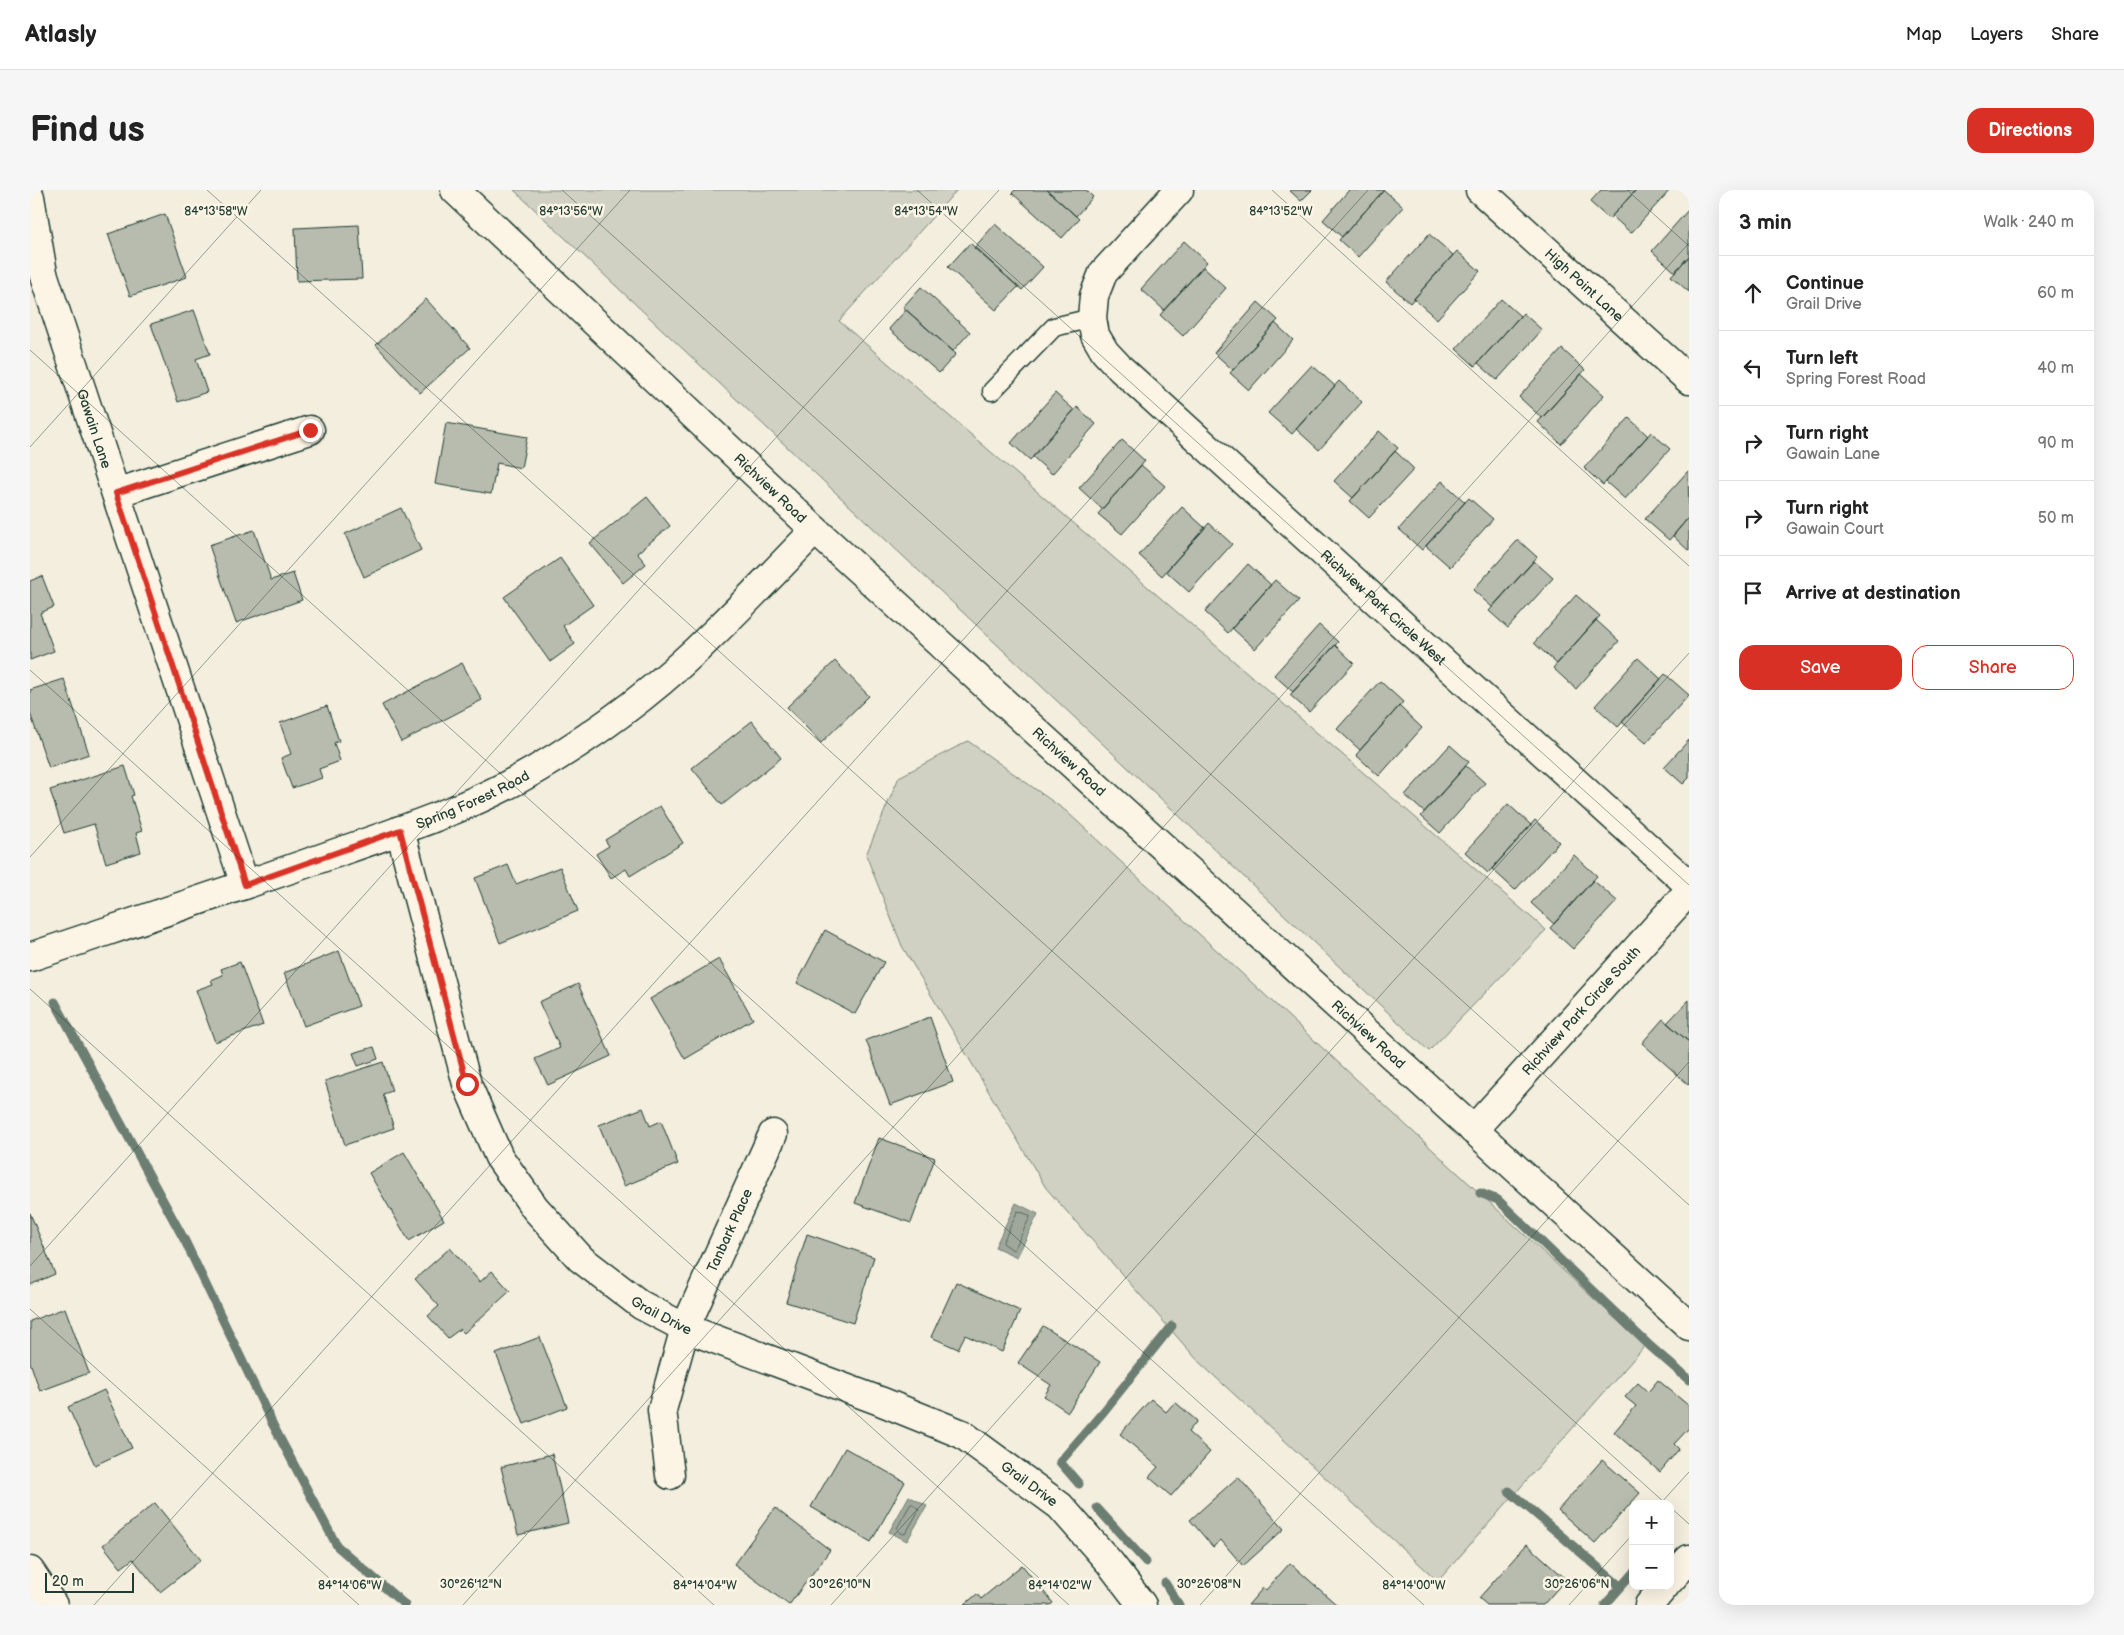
<!DOCTYPE html>
<meta charset="utf-8">
<style>
body{margin:0;font-family:"Balsamiq Sans",sans-serif;background:#f6f6f6;color:#222}
.controls{position:absolute;right:15px;bottom:15px;display:grid;overflow:hidden;border-radius:10px;box-shadow:0 5px 20px #0002}
.controls button{width:45px;height:45px;display:grid;place-items:center;padding:0;border:0;border-bottom:1px solid #e0e0e0;background:#fff;color:#222;font:25px sans-serif}
.scale{position:absolute;left:15px;bottom:12px;width:89px;box-sizing:border-box;padding-left:5px;border:2px solid #1f3d34;border-top:0;font-size:14px;line-height:18px;white-space:nowrap;color:#1f3d34;-webkit-text-stroke:4px #fcf5e5;paint-order:stroke}
.stop{position:absolute;width:15px;height:15px;margin:-11px;border:4px solid #d93025;border-radius:50%;background:#fff}
.stop.end{background:#d93025;border-color:#fff;box-shadow:0 1px 5px #0008}
.list{margin:0;padding:0;list-style:none}
h2{display:flex;justify-content:space-between;align-items:center;height:65px;margin:0;padding:0 20px;font-size:21px}
h2 small{font-size:16px;font-weight:400;color:#767676}
.list li{display:grid;grid-template-columns:32px 1fr auto;gap:15px;align-items:center;box-sizing:border-box;height:75px;padding:0 20px;border-top:1px solid #e0e0e0}
.list b{display:block;font-size:19px;white-space:nowrap}
.list p{margin:0;font-size:16px;white-space:nowrap;color:#767676}
.list em{font-size:16px;font-style:normal;color:#767676}
.actions{display:flex;gap:10px;padding:15px 20px}
.actions a{flex:1;padding:11px 0;border:1px solid #d93025;border-radius:15px;text-align:center;font-size:18px;color:#d93025}
.actions .main{background:#d93025;color:#fff}
.icon{flex:none;width:28px;height:28px;fill:none;stroke:currentColor;stroke-width:2;stroke-linecap:round;stroke-linejoin:round}
.map{position:relative;flex:none;width:1659px;height:1415px;overflow:hidden;border-radius:15px}
header{display:flex;align-items:center;gap:30px;box-sizing:border-box;height:70px;padding:0 25px;background:#fff;border-bottom:1px solid #e0e0e0}
header strong{font-size:24px}
nav{display:flex;gap:28px;margin-inline-start:auto;font-size:18px}
.intro{display:flex;align-items:center;justify-content:space-between;box-sizing:border-box;height:120px;padding:0 30px}
h1{margin:0;font-size:35px}
.button{padding:12px 22px;border-radius:15px;background:#d93025;color:#fff;font-size:18px;font-weight:700}
main{display:flex;gap:30px;padding:0 30px}
aside{flex:1;background:#fff;border-radius:15px;box-shadow:0 5px 20px #0002}
.map>svg:first-child{display:block}
.green{fill:#d0d1c2;stroke:#78877b}
.water{fill:#a0a89b;stroke:#6c7d72}
.lines{fill:none;stroke-linecap:round;stroke-linejoin:round}
.shore{stroke:#53685d;stroke-width:1}
.stream{stroke:#6c7d72;stroke-width:9}
.building{fill:#b8bcae;stroke:#1f3d34}
.service-casing{stroke:#1f3d34;stroke-width:21}
.minor-casing{stroke:#1f3d34;stroke-width:31}
.tertiary-casing{stroke:#1f3d34;stroke-width:31}
.service{stroke:#fcf5e5;stroke-width:18}
.minor{stroke:#fcf5e5;stroke-width:28}
.tertiary{stroke:#fcf5e5;stroke-width:28}
.route{stroke:#d93025;stroke-width:6}
.ticks{fill:none;stroke:#1f3d34;stroke-width:1;stroke-opacity:0.45}
.labels{text-anchor:middle;dominant-baseline:central;stroke-width:5;stroke-linejoin:round;paint-order:stroke}
.street-label{font-size:14px;fill:#1f3d34;stroke:#fcf5e5}
.ticks-label{font-size:12px;text-anchor:middle;fill:#1f3d34;stroke:#fcf5e5;stroke-width:5;stroke-linejoin:round;paint-order:stroke}
</style>
<header>
<strong>Atlasly</strong>
<nav><a>Map</a><a>Layers</a><a>Share</a></nav>
</header>
<div class="intro"><h1>Find us</h1><a class="button">Directions</a></div>
<main>
<div class="map">
<svg width="1659" height="1415" viewBox="0 0 1659 1415">
<rect width="100%" height="100%" fill="#f3eede"/>
<filter id="ink" filterUnits="userSpaceOnUse"><feTurbulence type="fractalNoise" baseFrequency=".02" numOctaves="2"/><feDisplacementMap in="SourceGraphic" scale="10" xChannelSelector="R" yChannelSelector="G"/><feConvolveMatrix kernelMatrix="1 2 1 2 8 2 1 2 1" color-interpolation-filters="sRGB"/></filter>
<g filter="url(#ink)">
<path class="green" d="M 484,0 L 927,0 L 809,131 L 1516,740 L 1399,861 Z
M 938,551 L 1036,621 L 1615,1156 L 1408,1391 L 1170,1173 L 1016,998 L 872,756 L 836,665 L 869,587 Z"/>
<path class="water" d="M 986,1013 L 1008,1024 L 987,1067 L 965,1057 Z
M 879,1306 L 897,1316 L 877,1351 L 859,1342 Z"/>
<g class="lines">
<path class="shore" d="M 988,1021 L 999,1025 L 1000,1027 L 985,1058 L 983,1060 L 973,1053 Z
M 883,1314 L 889,1320 L 876,1343 L 873,1344 L 868,1341 L 867,1338 L 880,1315 Z"/>
<path class="stream" d="M 25,812 L 155,1051 L 243,1235 L 307,1356 L 375,1415
M 1450,1003 L 1468,1010 L 1620,1156 L 1659,1190
M 1049,1294 L 1030,1272 L 1074,1221 L 1142,1136
M 1479,1301 L 1591,1397
M 1067,1318 L 1116,1372
M 1135,1393 L 1149,1415
M 1575,1415 L 1603,1383"/>
</g>
<path class="building" d="M 985,0 L 1017,0 L 1049,29 L 1032,48 L 982,3 Z
M 1017,0 L 1056,0 L 1063,7 L 1046,26 Z
M 1259,0 L 1282,0 L 1271,11 Z
M 1319,0 L 1354,0 L 1312,47 L 1293,30 Z
M 1354,0 L 1373,17 L 1328,67 L 1309,50 Z
M 1571,0 L 1606,0 L 1579,29 L 1560,12 Z
M 1606,0 L 1640,0 L 1601,43 L 1582,26 Z
M 1659,19 L 1659,66 L 1645,82 L 1622,61 Z
M 135,24 L 157,87 L 100,106 L 78,44 Z
M 965,34 L 1013,77 L 992,100 L 944,58 Z
M 329,35 L 332,89 L 267,91 L 265,38 Z
M 1399,44 L 1423,65 L 1380,113 L 1356,92 Z
M 1154,51 L 1177,72 L 1134,120 L 1111,99 Z
M 940,53 L 988,97 L 966,120 L 918,77 Z
M 1427,61 L 1450,81 L 1407,129 L 1384,109 Z
M 1659,66 L 1659,102 L 1641,86 Z
M 1173,77 L 1196,98 L 1153,146 L 1130,125 Z
M 891,97 L 940,142 L 923,161 L 873,117 Z
M 396,109 L 440,158 L 390,203 L 346,155 Z
M 1471,109 L 1490,126 L 1445,176 L 1426,159 Z
M 1228,112 L 1248,130 L 1203,180 L 1184,163 Z
M 164,120 L 180,164 L 166,169 L 177,202 L 148,212 L 121,134 Z
M 876,120 L 926,164 L 909,183 L 859,139 Z
M 1493,123 L 1512,140 L 1467,190 L 1448,173 Z
M 1245,133 L 1263,150 L 1219,200 L 1200,183 Z
M 1532,159 L 1555,180 L 1512,228 L 1489,207 Z
M 1282,175 L 1305,196 L 1262,244 L 1238,223 Z
M 1551,184 L 1574,205 L 1531,254 L 1508,232 Z
M 1309,191 L 1332,212 L 1289,260 L 1266,239 Z
M 1025,203 L 1044,220 L 1000,270 L 981,253 Z
M 1047,217 L 1066,234 L 1022,284 L 1003,267 Z
M 1599,228 L 1618,246 L 1573,295 L 1554,278 Z
M 416,233 L 497,247 L 491,278 L 467,273 L 461,304 L 405,294 Z
M 1349,241 L 1368,258 L 1323,308 L 1304,291 Z
M 1621,242 L 1640,259 L 1595,309 L 1576,292 Z
M 1092,250 L 1115,271 L 1072,319 L 1049,298 Z
M 1365,261 L 1384,279 L 1339,328 L 1320,311 Z
M 1111,275 L 1135,296 L 1092,344 L 1068,324 Z
M 1658,281 L 1659,327 L 1639,350 L 1615,329 Z
M 1412,291 L 1435,312 L 1392,360 L 1369,339 Z
M 617,307 L 640,336 L 607,363 L 616,374 L 593,393 L 560,353 Z
M 1439,308 L 1463,329 L 1420,377 L 1396,356 Z
M 1152,317 L 1175,338 L 1132,386 L 1109,365 Z
M 371,318 L 391,360 L 334,387 L 315,344 Z
M 1659,327 L 1659,361 L 1643,346 Z
M 1179,333 L 1202,354 L 1159,402 L 1136,381 Z
M 224,340 L 241,390 L 263,383 L 272,410 L 206,433 L 179,355 Z
M 1488,350 L 1507,367 L 1462,417 L 1443,400 Z
M 530,368 L 563,415 L 533,436 L 545,454 L 520,472 L 474,407 Z
M 1504,371 L 1523,388 L 1478,438 L 1459,421 Z
M 1218,374 L 1241,395 L 1198,443 L 1175,422 Z
M 12,386 L 24,417 L 10,423 L 24,461 L 0,470 L 0,391 Z
M 1245,390 L 1269,411 L 1225,459 L 1202,438 Z
M 1546,405 L 1570,426 L 1527,474 L 1504,453 Z
M 1566,430 L 1589,451 L 1546,499 L 1523,478 Z
M 1289,435 L 1308,452 L 1263,502 L 1244,485 Z
M 1305,455 L 1324,473 L 1279,522 L 1260,505 Z
M 1608,468 L 1631,489 L 1588,537 L 1565,516 Z
M 805,471 L 839,506 L 791,553 L 757,517 Z
M 432,473 L 452,510 L 371,552 L 352,515 Z
M 1635,484 L 1659,505 L 1616,553 L 1592,532 Z
M 34,489 L 59,564 L 19,578 L 0,523 L 0,500 Z
M 1350,491 L 1373,512 L 1330,560 L 1307,539 Z
M 297,516 L 309,551 L 304,553 L 310,571 L 289,579 L 292,588 L 262,598 L 251,568 L 261,564 L 250,533 Z
M 1369,516 L 1392,538 L 1349,586 L 1326,565 Z
M 722,531 L 751,568 L 692,615 L 662,578 Z
M 1659,550 L 1659,588 L 1653,594 L 1634,577 Z
M 1420,555 L 1439,572 L 1394,622 L 1375,605 Z
M 95,576 L 104,605 L 101,606 L 112,641 L 106,643 L 111,662 L 76,673 L 64,634 L 34,643 L 20,600 Z
M 1436,576 L 1455,593 L 1410,643 L 1391,626 Z
M 1478,614 L 1501,635 L 1458,683 L 1435,662 Z
M 630,616 L 653,653 L 600,686 L 596,679 L 581,688 L 566,664 L 579,656 L 575,650 Z
M 1505,630 L 1529,652 L 1485,700 L 1462,679 Z
M 1544,665 L 1567,686 L 1524,734 L 1501,713 Z
M 478,675 L 486,694 L 530,677 L 548,721 L 470,753 L 445,688 Z
M 1563,690 L 1587,711 L 1543,759 L 1520,738 Z
M 795,740 L 854,772 L 825,824 L 767,793 Z
M 309,761 L 329,816 L 274,836 L 254,783 Z
M 689,769 L 723,829 L 655,869 L 620,809 Z
M 210,772 L 233,835 L 185,852 L 166,800 L 183,794 L 181,790 L 193,785 L 191,779 Z
M 548,794 L 581,866 L 518,895 L 505,869 L 530,858 L 509,812 Z
M 1659,810 L 1659,852 L 1637,833 Z
M 900,827 L 923,892 L 860,915 L 836,850 Z
M 1633,829 L 1659,852 L 1659,895 L 1612,853 Z
M 344,857 L 348,869 L 328,876 L 323,863 Z
M 353,872 L 362,901 L 353,904 L 364,938 L 315,955 L 295,891 Z
M 613,918 L 620,936 L 631,931 L 648,974 L 594,996 L 569,935 Z
M 849,948 L 905,968 L 881,1033 L 825,1013 Z
M 374,962 L 414,1030 L 379,1051 L 339,983 Z
M 0,1023 L 25,1084 L 0,1095 Z
M 777,1044 L 844,1067 L 823,1133 L 756,1112 Z
M 420,1058 L 450,1092 L 462,1081 L 480,1101 L 434,1143 L 430,1139 L 418,1148 L 398,1126 L 409,1116 L 385,1089 Z
M 926,1092 L 990,1121 L 972,1162 L 935,1145 L 928,1159 L 901,1147 Z
M 35,1118 L 59,1183 L 10,1201 L 0,1172 L 0,1131 Z
M 1013,1136 L 1070,1172 L 1038,1222 L 1014,1206 L 1021,1195 L 988,1173 Z
M 510,1147 L 537,1217 L 494,1234 L 466,1164 Z
M 1628,1190 L 1659,1216 L 1659,1238 L 1644,1254 L 1649,1259 L 1630,1282 L 1584,1242 L 1606,1216 L 1595,1207 L 1608,1193 L 1618,1202 Z
M 74,1200 L 102,1258 L 65,1275 L 38,1217 Z
M 1121,1209 L 1136,1222 L 1145,1212 L 1167,1231 L 1158,1242 L 1180,1262 L 1141,1306 L 1119,1287 L 1128,1277 L 1090,1244 Z
M 815,1258 L 875,1292 L 841,1352 L 781,1317 Z
M 522,1264 L 538,1333 L 488,1345 L 471,1277 Z
M 1572,1270 L 1610,1303 L 1565,1353 L 1528,1320 Z
M 1208,1287 L 1254,1339 L 1213,1376 L 1191,1350 L 1183,1357 L 1160,1330 Z
M 125,1313 L 171,1370 L 130,1402 L 103,1369 L 91,1378 L 73,1355 Z
M 745,1318 L 800,1360 L 759,1415 L 704,1374 Z
M 1497,1354 L 1536,1389 L 1513,1415 L 1457,1415 L 1449,1408 Z
M 1260,1373 L 1307,1415 L 1218,1415 L 1233,1398 L 1236,1400 Z
M 992,1375 L 1023,1413 L 1020,1415 L 934,1415 L 947,1404 L 951,1409 Z"/>
<g class="lines">
<defs>
<path id="service" d="M 962,201 L 1024,137 L 1062,128"/>
<g id="minor">
<path id="s1" d="M 1149,0 L 1073,83 L 1064,106 L 1062,128 L 1065,145 L 1075,162 L 1091,179 L 1659,695"/>
<path id="s2" d="M 1450,0 L 1659,190"/>
<path id="s3" d="M 0,7 L 13,83 L 215,695"/>
<path d="M 86,303 L 280,240"/>
<path id="s4" d="M 370,640 L 437,894 L 469,967 L 505,1018 L 551,1069 L 611,1115 L 655,1138 L 850,1211 L 932,1244 L 1030,1316 L 1080,1373 L 1112,1415"/>
<path id="s5" d="M 0,767 C 101,733 202,700 303,664 C 372,640 442,617 505,580 C 570,542 632,495 686,441 C 720,408 752,374 785,340"/>
<path id="s6" d="M 1443,940 L 1659,701"/>
<path id="s7" d="M 640,1285 L 632,1220 L 655,1138 L 743,944"/>
<path d="M 0,1381 L 23,1415"/>
<path d="M 1640,1390 L 1659,1369"/>
<path d="M 1619,1415 L 1635,1396"/>
</g>
<g id="tertiary">
<path id="s8" d="M 425,0 L 785,340 L 1659,1136"/>
</g>
</defs>
<use href="#service" class="service-casing"/>
<use href="#minor" class="minor-casing"/>
<use href="#tertiary" class="tertiary-casing"/>
<use href="#service" class="service"/>
<use href="#minor" class="minor"/>
<use href="#tertiary" class="tertiary"/>
</g>
</g>
<g class="lines" filter="url(#ink)">
<path class="route" d="M 280,240 L 86,303 L 215,695 L 370,640 L 437,894"/>
</g>
<path class="ticks" d="M 177,0 L 1636,1314M 532,0 L 1659,1015M 887,0 L 1659,695M 1242,0 L 1659,376M 1597,0 L 1659,56M 0,160 L 1394,1415M 0,257 L 231,0M 0,480 L 1039,1415M 0,667 L 600,0M 0,799 L 684,1415M 0,1076 L 969,0M 0,1119 L 329,1415M 1630,1314 L 1659,1282M 1640,1317 L 1659,1334M 64,1415 L 1338,0M 433,1415 L 1659,53M 801,1415 L 1659,463M 1170,1415 L 1659,872M 1539,1415 L 1603,1344"/>
<g class="labels">
<g class="street-label">
<text stroke="none"><textPath href="#s2" startOffset="141">High Point Lane</textPath></text>
<text stroke="none"><textPath href="#s3" startOffset="241">Gawain Lane</textPath></text>
<text stroke="none"><textPath href="#s8" startOffset="434">Richview Road</textPath></text>
<text stroke="none"><textPath href="#s1" startOffset="574">Richview Park Circle West</textPath></text>
<text stroke="none"><textPath href="#s8" startOffset="839">Richview Road</textPath></text>
<text stroke="none"><textPath href="#s5" startOffset="470">Spring Forest Road</textPath></text>
<text stroke="none"><textPath href="#s6" startOffset="161">Richview Park Circle South</textPath></text>
<text stroke="none"><textPath href="#s8" startOffset="1244">Richview Road</textPath></text>
<text stroke="none"><textPath href="#s7" startOffset="258">Tanbark Place</textPath></text>
<text stroke="none"><textPath href="#s4" startOffset="572">Grail Drive</textPath></text>
<text stroke="none"><textPath href="#s4" startOffset="979">Grail Drive</textPath></text>
</g>
</g>
<g class="ticks-label">
<text x="186" y="25">84°13'58"W</text>
<text x="541" y="25">84°13'56"W</text>
<text x="896" y="25">84°13'54"W</text>
<text x="1251" y="25">84°13'52"W</text>
<text x="441" y="1398">30°26'12"N</text>
<text x="810" y="1398">30°26'10"N</text>
<text x="1179" y="1398">30°26'08"N</text>
<text x="1547" y="1398">30°26'06"N</text>
<text x="320" y="1399">84°14'06"W</text>
<text x="675" y="1399">84°14'04"W</text>
<text x="1030" y="1399">84°14'02"W</text>
<text x="1384" y="1399">84°14'00"W</text>
</g>
</svg>
<div class="controls">
<button>+</button>
<button>−</button>
</div>
<div class="scale">20 m</div>
<div class="stop" style="left:437px;top:894px"></div>
<div class="stop end" style="left:280px;top:240px"></div>
</div>
<aside>
<h2>3 min<small>Walk · 240 m</small></h2>
<ul class="list">
<li><svg class="icon" aria-label="ahead" viewBox="0 0 24 24"><path d="M12 20V5M6 11l6-6 6 6"/></svg><div><b>Continue</b><p>Grail Drive</p></div><em>60 m</em></li>
<li><svg class="icon" aria-label="left" viewBox="0 0 24 24"><path d="M17 20v-9H6M10 6l-5 5 5 5"/></svg><div><b>Turn left</b><p>Spring Forest Road</p></div><em>40 m</em></li>
<li><svg class="icon" aria-label="right" viewBox="0 0 24 24"><path d="M7 20v-9h11M14 6l5 5-5 5"/></svg><div><b>Turn right</b><p>Gawain Lane</p></div><em>90 m</em></li>
<li><svg class="icon" aria-label="right" viewBox="0 0 24 24"><path d="M7 20v-9h11M14 6l5 5-5 5"/></svg><div><b>Turn right</b><p>Gawain Court</p></div><em>50 m</em></li>
<li><svg class="icon" aria-label="arrive" viewBox="0 0 24 24"><path d="M6 21V4h12l-3 4 3 4H6"/></svg><div><b>Arrive at destination</b></div></li>
</ul>
<div class="actions"><a class="main">Save</a><a>Share</a></div>
</aside>
</main>
